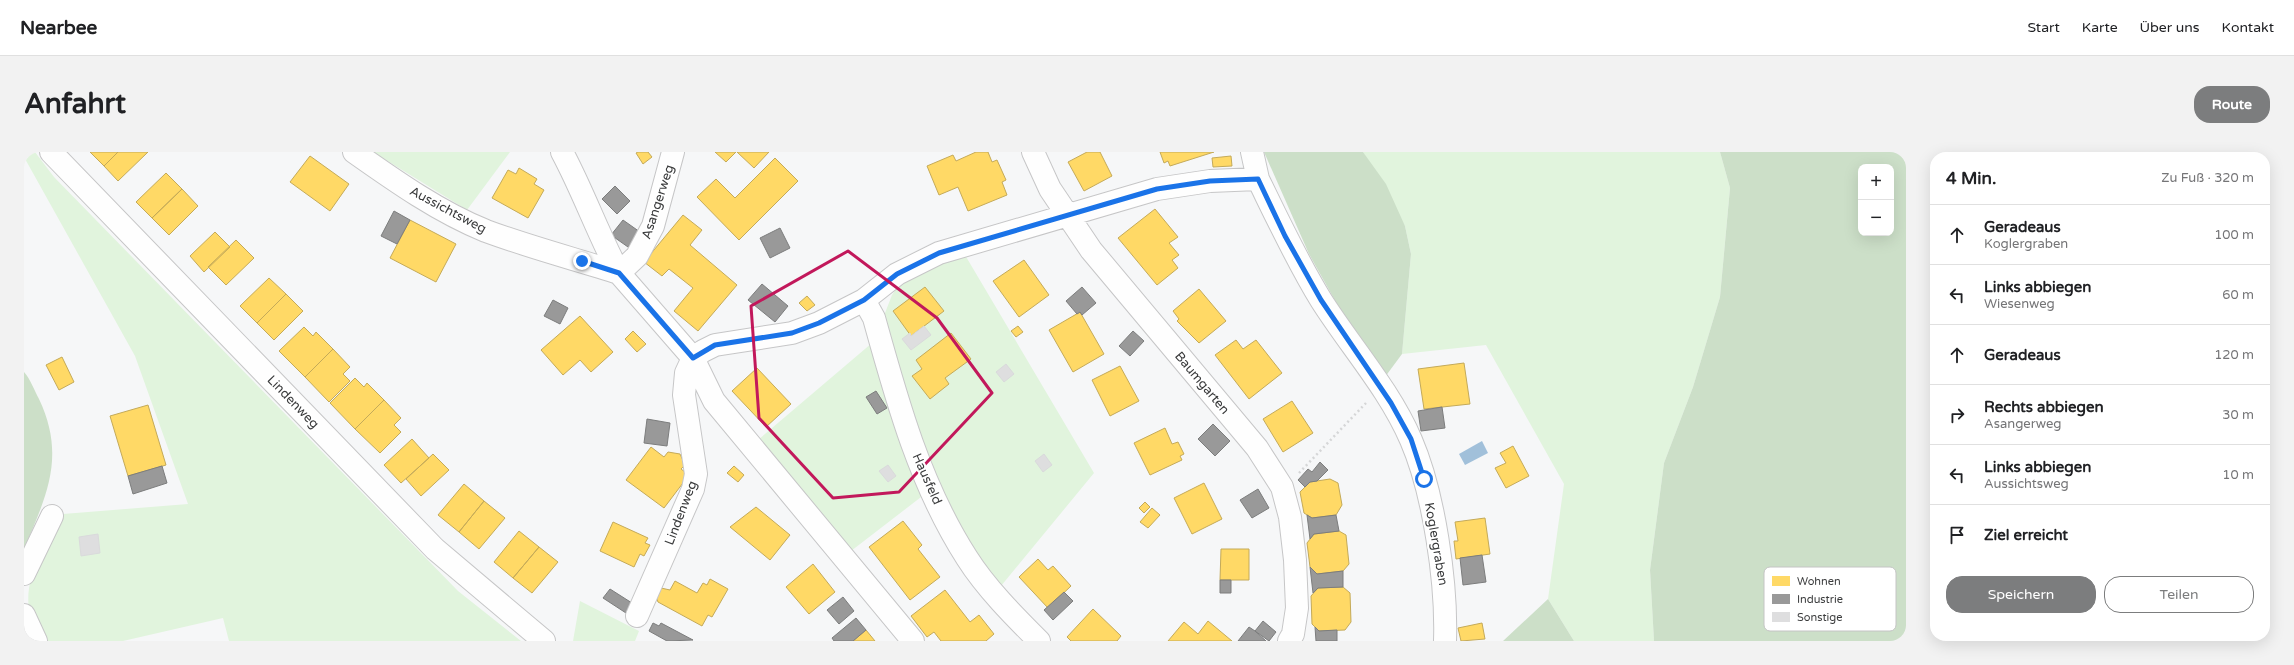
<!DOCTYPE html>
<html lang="de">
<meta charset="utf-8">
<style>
body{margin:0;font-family:"Varela Round",sans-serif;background:#f2f2f2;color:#202124}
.controls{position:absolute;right:12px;top:12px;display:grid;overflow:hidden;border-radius:8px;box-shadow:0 4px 16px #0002}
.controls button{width:36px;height:36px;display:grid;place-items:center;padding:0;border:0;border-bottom:1px solid #e0e0e0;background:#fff;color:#202124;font:20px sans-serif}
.stop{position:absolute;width:12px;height:12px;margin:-9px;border:3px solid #1a73e8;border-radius:50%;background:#fff}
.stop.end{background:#1a73e8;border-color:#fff;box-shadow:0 1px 4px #0008}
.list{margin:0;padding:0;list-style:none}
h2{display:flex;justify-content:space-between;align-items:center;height:52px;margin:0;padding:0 16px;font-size:17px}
h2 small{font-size:13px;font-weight:400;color:#757577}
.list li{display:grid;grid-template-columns:26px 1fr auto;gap:12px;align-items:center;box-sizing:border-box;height:60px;padding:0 16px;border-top:1px solid #e0e0e0}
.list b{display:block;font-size:15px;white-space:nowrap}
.list p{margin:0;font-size:13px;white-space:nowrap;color:#757577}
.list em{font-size:13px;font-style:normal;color:#757577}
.actions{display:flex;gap:8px;padding:12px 16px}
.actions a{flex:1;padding:9px 0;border:1px solid #7c7d7e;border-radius:16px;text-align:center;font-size:14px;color:#7c7d7e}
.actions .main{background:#7c7d7e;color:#fff}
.icon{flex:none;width:22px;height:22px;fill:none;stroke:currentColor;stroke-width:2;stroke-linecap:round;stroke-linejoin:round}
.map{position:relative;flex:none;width:1882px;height:489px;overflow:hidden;border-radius:16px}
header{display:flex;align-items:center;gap:24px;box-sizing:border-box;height:56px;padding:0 20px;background:#fff;border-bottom:1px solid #e0e0e0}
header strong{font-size:19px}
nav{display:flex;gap:22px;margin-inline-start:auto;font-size:14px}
.intro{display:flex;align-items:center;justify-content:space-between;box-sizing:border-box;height:96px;padding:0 24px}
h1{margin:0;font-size:28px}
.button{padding:10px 18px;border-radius:16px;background:#7c7d7e;color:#fff;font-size:14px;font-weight:700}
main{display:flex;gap:24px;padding:0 24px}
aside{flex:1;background:#fff;border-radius:16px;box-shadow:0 4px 16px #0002}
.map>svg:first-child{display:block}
.green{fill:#e1f4dd}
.forest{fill:#ccdfc8;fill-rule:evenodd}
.water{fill:#a1c0da}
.homes{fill:#ffd966;stroke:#c4aa59}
.industry{fill:#999;stroke:#7c7d7d}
.building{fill:#dededf;stroke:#d9dadb}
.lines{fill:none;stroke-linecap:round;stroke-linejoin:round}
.minor-casing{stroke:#c6c6c7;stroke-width:24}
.path{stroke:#d5d6d7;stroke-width:2.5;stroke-dasharray:2 3;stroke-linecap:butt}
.minor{stroke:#fefefe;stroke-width:22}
.route{stroke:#1a73e8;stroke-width:5}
.marked{fill:none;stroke:#c2185b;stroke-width:3;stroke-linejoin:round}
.labels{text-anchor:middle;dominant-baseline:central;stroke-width:4;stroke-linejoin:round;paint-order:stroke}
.street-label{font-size:13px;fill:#3a3b3c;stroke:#fff}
.key{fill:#fff;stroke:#c4c4c4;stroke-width:1}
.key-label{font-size:11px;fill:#3a3b3c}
</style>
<header>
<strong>Nearbee</strong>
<nav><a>Start</a><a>Karte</a><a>Über uns</a><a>Kontakt</a></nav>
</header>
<div class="intro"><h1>Anfahrt</h1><a class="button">Route</a></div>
<main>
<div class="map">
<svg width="1882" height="489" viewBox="0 0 1882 489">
<rect width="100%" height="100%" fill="#f6f7f8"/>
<path class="green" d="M 0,0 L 11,0 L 30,25 L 434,439 L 497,489 L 205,489 L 199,466 L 99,489 L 19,489 C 15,480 7,469 5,458 C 0,423 22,391 39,362 L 164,352 L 111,204 L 0,5 Z
M 349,0 L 486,0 L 443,58 Z
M 1339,0 L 1696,0 L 1706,36 L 1696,145 L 1669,235 L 1640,311 L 1626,418 L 1630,489 L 1550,489 L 1524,447 L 1540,332 L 1462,193 L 1378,202 L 1387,102 L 1381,74 Z
M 941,103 L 1070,321 L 977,434 L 951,401 L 923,349 L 879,238 L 862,179 L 861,161 L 868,143 L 875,133 L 918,111 Z
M 848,191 L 901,342 L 827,399 L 734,288 Z
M 556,449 L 615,479 L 611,489 L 549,489 Z"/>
<path class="forest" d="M 1240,0 L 1339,0 L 1362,32 L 1381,74 L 1387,102 L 1378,202 L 1361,225 L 1323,170 L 1285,102 Z
M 1696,0 L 1882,0 L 1882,489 L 1630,489 L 1626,418 L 1640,311 L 1669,235 L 1696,145 L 1706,36 ZM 1837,15 L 1867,15 L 1867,81 L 1837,81 Z
M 0,220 C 7,228 10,238 15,247 C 42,304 23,343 0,397 Z
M 1524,447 L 1550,489 L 1479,489 Z"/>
<path class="water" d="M 1458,289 L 1464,301 L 1441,313 L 1435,302 Z"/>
<path class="homes" d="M 66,0 L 94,0 L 80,14 Z
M 94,0 L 124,0 L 94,29 L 80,14 Z
M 614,0 L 624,0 L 628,5 L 619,12 L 612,1 Z
M 691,0 L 712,0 L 702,10 Z
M 713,0 L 745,0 L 730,16 Z
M 952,0 L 964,0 L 968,10 L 973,8 L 982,28 L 978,30 L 983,43 L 944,59 L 934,35 L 915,43 L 903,14 L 929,3 L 932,9 Z
M 1063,0 L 1076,0 L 1088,24 L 1060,39 L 1044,10 Z
M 1136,0 L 1190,0 L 1146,14 L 1144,9 L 1140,11 Z
M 286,4 L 325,32 L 306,59 L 266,30 Z
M 1207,4 L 1208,14 L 1189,15 L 1188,6 Z
M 751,6 L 774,29 L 715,88 L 673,45 L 692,27 L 711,46 Z
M 495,16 L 513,27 L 510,32 L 520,38 L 504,66 L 468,46 L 484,18 L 492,22 Z
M 142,21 L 158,37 L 128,66 L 112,50 Z
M 158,37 L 174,54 L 145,83 L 128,66 Z
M 1131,57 L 1154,85 L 1145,91 L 1155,103 L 1148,108 L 1154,116 L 1133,133 L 1094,86 Z
M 659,63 L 678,78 L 666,93 L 713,133 L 674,179 L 650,159 L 669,136 L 645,117 L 638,124 L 620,110 Z
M 386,68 L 432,92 L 412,130 L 366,106 Z
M 191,80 L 206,95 L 180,120 L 166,104 Z
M 212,88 L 230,106 L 202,133 L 184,115 Z
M 1000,108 L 1025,143 L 995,165 L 969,129 Z
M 245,126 L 262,142 L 233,171 L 216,154 Z
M 901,135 L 920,159 L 887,184 L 869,159 Z
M 1175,137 L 1202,169 L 1175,191 L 1153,169 L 1155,167 L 1149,159 Z
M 262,142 L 279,159 L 250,188 L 233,171 Z
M 783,144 L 791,153 L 783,159 L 775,151 Z
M 1056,160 L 1080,202 L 1049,220 L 1025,178 Z
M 556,164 L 589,200 L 567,220 L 556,208 L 539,223 L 517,198 Z
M 994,174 L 999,180 L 992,185 L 987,179 Z
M 280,175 L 289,184 L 292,180 L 309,197 L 281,225 L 255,199 Z
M 609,179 L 622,192 L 613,200 L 601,187 Z
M 927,181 L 947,207 L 921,226 L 925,232 L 906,247 L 888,224 L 898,217 L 892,208 Z
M 1212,188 L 1219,197 L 1232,188 L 1258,221 L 1225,247 L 1191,203 Z
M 309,197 L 326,215 L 319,222 L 326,229 L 305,250 L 281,225 Z
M 38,205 L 50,230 L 35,238 L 22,213 Z
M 1440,211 L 1446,252 L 1400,257 L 1394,217 Z
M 1096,214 L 1115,249 L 1086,264 L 1068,228 Z
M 733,216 L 767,252 L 742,275 L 708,239 Z
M 331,226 L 340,235 L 343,231 L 360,248 L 331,277 L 306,251 Z
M 360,248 L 377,266 L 370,273 L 377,280 L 356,301 L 331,277 Z
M 1268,249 L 1289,281 L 1259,300 L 1239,267 Z
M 124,253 L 142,313 L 104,324 L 86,264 Z
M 1141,276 L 1148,292 L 1154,290 L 1160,302 L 1156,304 L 1158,308 L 1126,323 L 1110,291 Z
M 388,287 L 405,306 L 377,331 L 360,313 Z
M 1489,294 L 1505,324 L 1482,336 L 1471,316 L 1482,311 L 1476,301 Z
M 627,295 L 640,305 L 644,300 L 656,302 L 661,313 L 657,317 L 665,323 L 640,356 L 602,328 Z
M 409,302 L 425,318 L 397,344 L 382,327 Z
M 710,314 L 720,323 L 714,330 L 703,321 Z
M 1306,327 L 1314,331 L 1318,353 L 1312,363 L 1288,366 L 1280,361 L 1276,340 L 1286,330 Z
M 1180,331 L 1198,367 L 1168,382 L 1150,346 Z
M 440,332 L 460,349 L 435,380 L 414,363 Z
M 460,349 L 481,366 L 455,397 L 435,380 Z
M 1121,350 L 1126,355 L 1120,361 L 1115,356 Z
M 732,355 L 766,383 L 746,408 L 706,375 Z
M 1128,356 L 1136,363 L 1124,376 L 1116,370 Z
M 1461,366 L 1466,402 L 1432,407 L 1430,389 L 1434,389 L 1431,370 Z
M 879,369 L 898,393 L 894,397 L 916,425 L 886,448 L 845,395 Z
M 589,370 L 624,386 L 621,391 L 626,393 L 620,404 L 616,402 L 610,415 L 576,399 Z
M 495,379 L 515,395 L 489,426 L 470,410 Z
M 1315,379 L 1322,383 L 1325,412 L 1319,419 L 1293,422 L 1286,415 L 1283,391 L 1290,382 Z
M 515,395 L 534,410 L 508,441 L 489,426 Z
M 1197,397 L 1225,397 L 1225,428 L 1196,428 Z
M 1014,407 L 1024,418 L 1029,414 L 1047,434 L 1024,456 L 995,425 Z
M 789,412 L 811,440 L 785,462 L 762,435 Z
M 686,427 L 704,437 L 688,465 L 684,463 L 678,474 L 634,450 L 632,445 L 637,436 L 646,438 L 651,429 L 673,441 L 679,431 L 683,433 Z
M 1319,435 L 1326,441 L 1327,470 L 1321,478 L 1295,479 L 1288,472 L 1287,444 L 1294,436 Z
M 921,438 L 946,470 L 955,463 L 970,482 L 962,489 L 917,489 L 910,480 L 903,485 L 887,464 Z
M 1069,457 L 1097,484 L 1093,489 L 1047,489 L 1043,485 Z
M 1184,469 L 1208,489 L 1144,489 L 1160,470 L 1174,482 Z
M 1458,471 L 1461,487 L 1437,489 L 1434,476 Z
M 842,478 L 851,489 L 829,489 Z"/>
<path class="industry" d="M 591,34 L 606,49 L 593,62 L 578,47 Z
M 370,59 L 386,68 L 373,92 L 357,84 Z
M 599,68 L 616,80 L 604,95 L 587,83 Z
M 756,76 L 766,96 L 746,106 L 736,86 Z
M 738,132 L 764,154 L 751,170 L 724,148 Z
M 1058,135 L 1072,151 L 1058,163 L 1056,160 L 1053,162 L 1042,149 Z
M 529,148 L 544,156 L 536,172 L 520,164 Z
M 1109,179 L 1120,189 L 1106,204 L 1095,194 Z
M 852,239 L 863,256 L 853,262 L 842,245 Z
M 1418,255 L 1421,276 L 1397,279 L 1394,259 Z
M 623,267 L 646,271 L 643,294 L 620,291 Z
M 1189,272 L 1206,289 L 1191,304 L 1174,287 Z
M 1296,310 L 1304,318 L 1293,329 L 1286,330 L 1281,335 L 1274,328 L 1284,317 L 1288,320 Z
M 138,314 L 143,331 L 109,342 L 104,324 Z
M 1234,337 L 1245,356 L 1228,366 L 1216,348 Z
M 1283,363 L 1288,366 L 1312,363 L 1315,379 L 1290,382 L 1286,387 Z
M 1458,403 L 1462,430 L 1439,433 L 1436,406 Z
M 1286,415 L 1293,422 L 1319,419 L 1319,435 L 1294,436 L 1289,441 Z
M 1196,428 L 1207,428 L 1207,441 L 1196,441 Z
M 586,437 L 608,451 L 602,461 L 579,446 Z
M 1040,440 L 1049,449 L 1029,468 L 1020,458 Z
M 819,445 L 830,459 L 815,472 L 803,458 Z
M 832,466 L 842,478 L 829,489 L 810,489 L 808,486 Z
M 1239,469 L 1252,480 L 1245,489 L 1231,479 Z
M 629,471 L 635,474 L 637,471 L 669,488 L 643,489 L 625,479 Z
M 1225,475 L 1231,479 L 1242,489 L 1214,489 Z
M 1291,475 L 1295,479 L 1313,478 L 1313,489 L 1292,489 Z"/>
<path class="building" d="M 900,174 L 907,183 L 887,198 L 878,187 L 886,181 L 887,184 Z
M 982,212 L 990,222 L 980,230 L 972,220 Z
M 1020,302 L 1028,313 L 1019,320 L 1011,309 Z
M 864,313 L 872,324 L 864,330 L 855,319 Z
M 74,382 L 76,401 L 57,404 L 55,385 Z"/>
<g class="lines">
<defs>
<path id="minor" d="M 27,0 L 411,397 L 520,489
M 330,0 C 371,29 415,60 462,79 C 505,95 551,107 595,121
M 538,0 C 559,39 574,82 595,121
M 649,0 L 629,74 L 613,104 L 595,121 L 669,206 L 690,249 L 889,489
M 1009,0 L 1026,37 L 1067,98 L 1233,296 L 1258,335 L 1266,365 L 1271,408 L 1273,456 L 1269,482 L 1265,489
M 1234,27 C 1254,68 1273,109 1297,148 C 1326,194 1365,237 1387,288 C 1410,341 1423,431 1421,489
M 840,148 L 850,166 C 873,249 896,333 943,406 C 962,436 990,464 1015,489
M 0,422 L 28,364
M 0,463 L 12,489
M 613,464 L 669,337 L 672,322 L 660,243 L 662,221 L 669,206 L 679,199 L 691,193 L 768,181 L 795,171 L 840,148 L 873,122 L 915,101 L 1133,37 L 1186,29 L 1234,27 L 1228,0"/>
</defs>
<use href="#minor" class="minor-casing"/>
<path class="path" d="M 1275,321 L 1342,251"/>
<use href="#minor" class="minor"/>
</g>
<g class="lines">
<path class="route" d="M 558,109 L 595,121 L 669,206 L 691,193 L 768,181 L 795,171 L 840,148 L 873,122 L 915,101 L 1133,37 L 1186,29 L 1234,27 L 1261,84 L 1297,148 L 1367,251 L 1387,287 L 1400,327"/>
</g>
<path class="marked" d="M 824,99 L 913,166 L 968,241 L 875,340 L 809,346 L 735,266 L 727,154 Z"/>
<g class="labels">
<g class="street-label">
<text transform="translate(634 50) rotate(-72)">Asangerweg</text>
<text transform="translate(424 58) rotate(28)">Aussichtsweg</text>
<text transform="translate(1178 231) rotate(50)">Baumgarten</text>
<text transform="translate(269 250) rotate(46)">Lindenweg</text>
<text transform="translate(903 327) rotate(66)">Hausfeld</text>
<text transform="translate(657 361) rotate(-69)">Lindenweg</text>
<text transform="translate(1412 392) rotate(80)">Koglergraben</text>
</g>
</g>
<rect x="1740" y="415" width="132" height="64" rx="6" class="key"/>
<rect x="1748" y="424" width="18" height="10" fill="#ffd966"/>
<rect x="1748" y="442" width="18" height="10" fill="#999"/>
<rect x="1748" y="460" width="18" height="10" fill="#dededf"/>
<g class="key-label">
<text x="1773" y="433">Wohnen</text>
<text x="1773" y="451">Industrie</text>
<text x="1773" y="469">Sonstige</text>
</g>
</svg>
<div class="controls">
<button>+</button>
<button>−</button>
</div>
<div class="stop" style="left:1400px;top:327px"></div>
<div class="stop end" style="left:558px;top:109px"></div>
</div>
<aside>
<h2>4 Min.<small>Zu Fuß · 320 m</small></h2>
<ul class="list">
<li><svg class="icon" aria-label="ahead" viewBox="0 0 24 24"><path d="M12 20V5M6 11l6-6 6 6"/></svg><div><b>Geradeaus</b><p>Koglergraben</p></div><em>100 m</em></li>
<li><svg class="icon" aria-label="left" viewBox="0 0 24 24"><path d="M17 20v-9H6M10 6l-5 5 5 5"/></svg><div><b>Links abbiegen</b><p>Wiesenweg</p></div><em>60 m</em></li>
<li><svg class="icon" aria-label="ahead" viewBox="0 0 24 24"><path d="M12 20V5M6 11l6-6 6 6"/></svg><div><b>Geradeaus</b></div><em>120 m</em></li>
<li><svg class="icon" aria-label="right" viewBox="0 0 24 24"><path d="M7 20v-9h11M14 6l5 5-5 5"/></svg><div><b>Rechts abbiegen</b><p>Asangerweg</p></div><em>30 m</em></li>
<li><svg class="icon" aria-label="left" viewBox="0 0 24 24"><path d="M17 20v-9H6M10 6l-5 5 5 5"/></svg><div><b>Links abbiegen</b><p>Aussichtsweg</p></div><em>10 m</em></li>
<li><svg class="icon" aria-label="arrive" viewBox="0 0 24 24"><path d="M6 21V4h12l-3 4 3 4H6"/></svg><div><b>Ziel erreicht</b></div></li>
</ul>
<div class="actions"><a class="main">Speichern</a><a>Teilen</a></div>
</aside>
</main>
